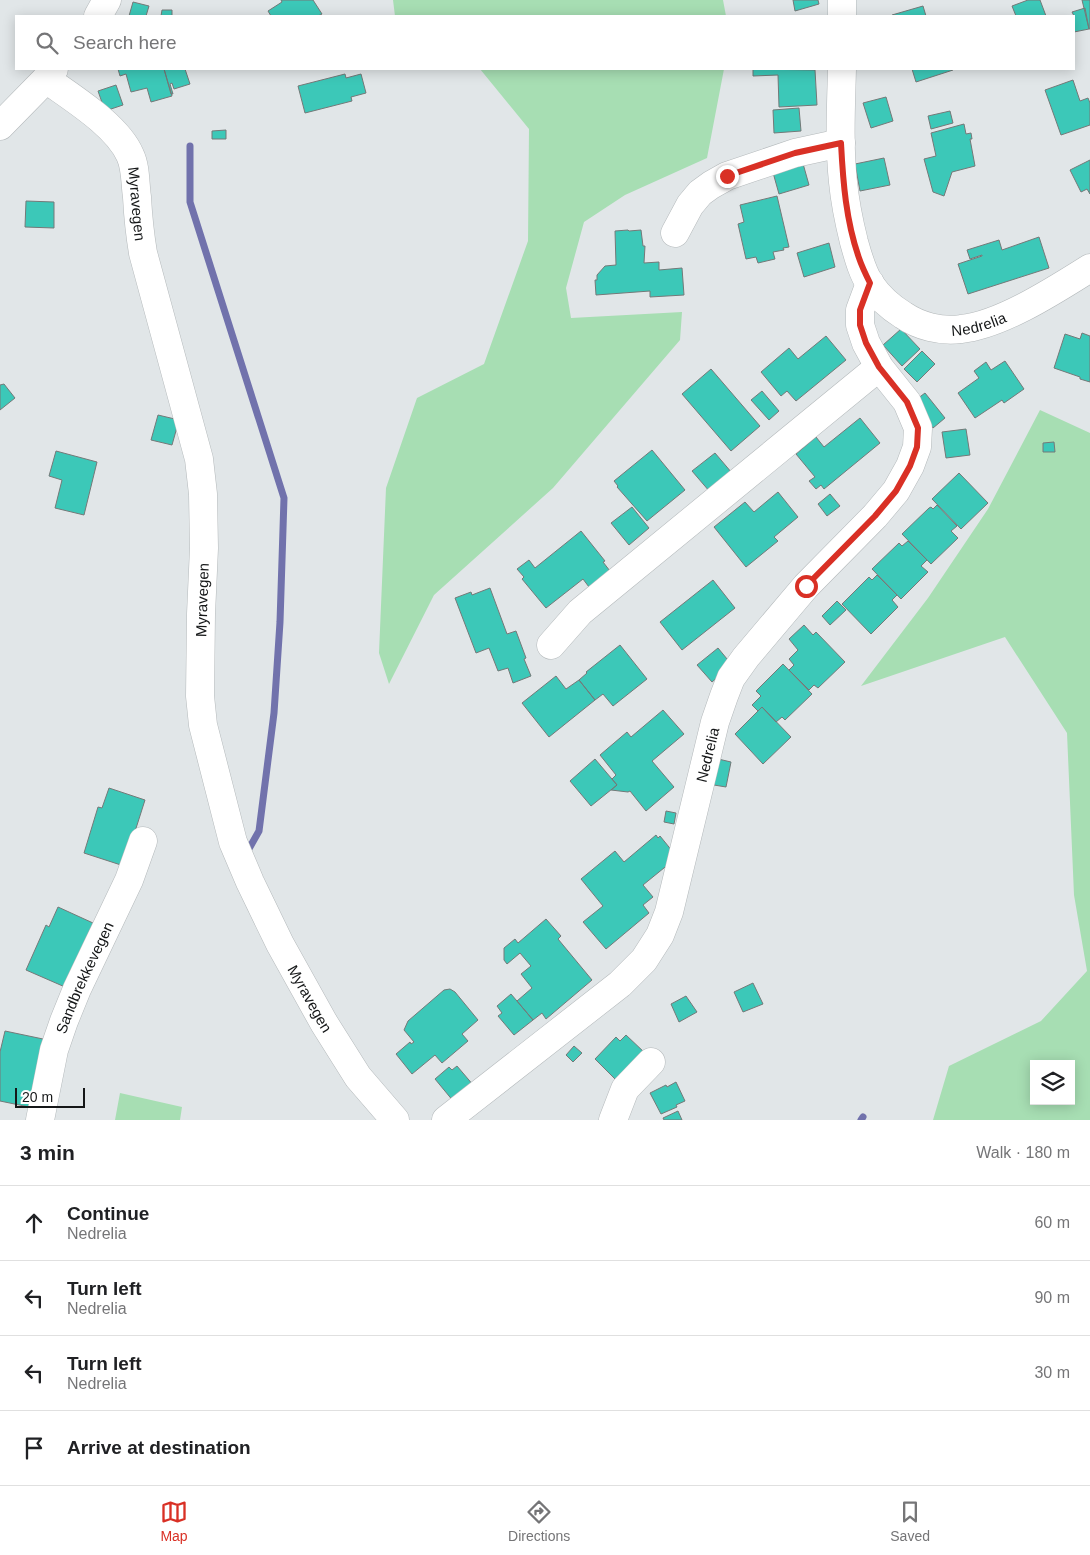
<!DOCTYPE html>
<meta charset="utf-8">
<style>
body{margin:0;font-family:Helvetica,sans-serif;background:#f2f2f2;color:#202124}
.controls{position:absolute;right:15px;bottom:15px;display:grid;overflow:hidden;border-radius:0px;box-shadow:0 2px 12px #0003}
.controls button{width:45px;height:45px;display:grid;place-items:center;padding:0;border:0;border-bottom:1px solid #e0e0e0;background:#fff;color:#202124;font:25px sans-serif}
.scale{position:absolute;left:15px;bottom:12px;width:70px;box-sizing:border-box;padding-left:5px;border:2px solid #151718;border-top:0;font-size:14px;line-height:18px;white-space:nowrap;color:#151718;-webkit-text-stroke:4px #fff;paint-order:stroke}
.stop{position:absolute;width:15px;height:15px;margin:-11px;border:4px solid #d93025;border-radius:50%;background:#fff}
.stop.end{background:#d93025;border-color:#fff;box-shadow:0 1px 5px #0008}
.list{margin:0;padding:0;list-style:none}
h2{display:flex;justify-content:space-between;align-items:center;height:65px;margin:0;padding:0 20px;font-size:21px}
h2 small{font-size:16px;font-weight:400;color:#757577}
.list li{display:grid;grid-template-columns:32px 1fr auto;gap:15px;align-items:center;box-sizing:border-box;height:75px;padding:0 20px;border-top:1px solid #e0e0e0}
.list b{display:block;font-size:19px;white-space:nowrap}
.list p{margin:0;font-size:16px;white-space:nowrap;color:#757577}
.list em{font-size:16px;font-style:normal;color:#757577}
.icon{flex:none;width:28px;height:28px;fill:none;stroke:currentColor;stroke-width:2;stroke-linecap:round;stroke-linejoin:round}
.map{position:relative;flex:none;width:1090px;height:1120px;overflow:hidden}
.search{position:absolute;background:#fff;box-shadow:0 2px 12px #0003;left:15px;right:15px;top:15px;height:55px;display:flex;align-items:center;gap:12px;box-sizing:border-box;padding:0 18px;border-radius:0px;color:#757577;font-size:19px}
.sheet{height:365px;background:#fff}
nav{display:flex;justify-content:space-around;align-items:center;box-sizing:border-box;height:70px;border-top:1px solid #e0e0e0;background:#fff;font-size:14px;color:#757577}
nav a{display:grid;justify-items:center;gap:2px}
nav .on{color:#d93025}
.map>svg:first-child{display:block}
.green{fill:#a7deb3;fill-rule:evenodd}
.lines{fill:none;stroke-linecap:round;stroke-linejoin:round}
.stream{stroke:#7172ac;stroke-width:7}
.building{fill:#3cc8b8;stroke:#747978}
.minor-casing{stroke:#b4b9bb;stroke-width:29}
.minor{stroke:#fff;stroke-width:28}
.route{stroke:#d93025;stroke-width:6}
.labels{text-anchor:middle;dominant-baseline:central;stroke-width:4;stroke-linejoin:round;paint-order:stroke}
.street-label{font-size:15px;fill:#151718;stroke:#fff}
</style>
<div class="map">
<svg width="1090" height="1120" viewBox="0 0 1090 1120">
<rect width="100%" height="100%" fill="#e1e6e8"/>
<path class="green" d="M 393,0 L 723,0 L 726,16 L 395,16 Z
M 480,69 L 724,69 L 707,158 L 625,195 L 584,222 L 566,288 L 571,318 L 682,312 L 680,340 L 553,488 L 434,595 L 389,684 L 379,653 L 386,488 L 417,398 L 484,364 L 528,241 L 529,129 Z
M 1040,410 L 1090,433 L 1090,1120 L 933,1120 L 949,1066 L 1041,1021 L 1087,971 L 1074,895 L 1067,733 L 1005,637 L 861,686 L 928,598 L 988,509 ZM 1034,1064 L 1071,1064 L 1071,1101 L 1034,1101 Z
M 120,1093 L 182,1107 L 180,1120 L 115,1120 Z"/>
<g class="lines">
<path class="stream" d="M 190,146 L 190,202 L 284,498 L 280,622 L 274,713 L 259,831 L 246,854
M 861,1120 L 863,1117"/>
</g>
<path class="building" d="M 281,0 L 313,0 L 322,14 L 318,16 L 271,16 L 268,11 L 282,2 Z
M 793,0 L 818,0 L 819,4 L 795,11 Z
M 1028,0 L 1040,0 L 1046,16 L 1016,16 L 1012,6 Z
M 1082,0 L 1090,0 L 1090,29 L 1089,29 Z
M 133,2 L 149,6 L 146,16 L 129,16 Z
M 923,6 L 926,16 L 892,16 L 892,15 Z
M 1085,8 L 1089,29 L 1074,32 L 1074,16 L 1072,12 Z
M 162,10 L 172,10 L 172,16 L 161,16 Z
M 118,69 L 164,69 L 172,96 L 151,102 L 147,88 L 131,92 L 126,74 L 120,76 Z
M 164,69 L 185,69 L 190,84 L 174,89 L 172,83 L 170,84 L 173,94 L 171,94 Z
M 753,69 L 815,70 L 817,105 L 779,107 L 778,75 L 753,76 Z
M 912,69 L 952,69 L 953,70 L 916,82 Z
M 345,74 L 346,78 L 361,74 L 366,93 L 351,97 L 352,101 L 305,113 L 298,86 Z
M 1073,80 L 1080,101 L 1088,98 L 1090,103 L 1090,125 L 1061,135 L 1045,90 Z
M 116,85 L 123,105 L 105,111 L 98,91 Z
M 886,97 L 893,121 L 871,128 L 863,103 Z
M 799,108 L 801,131 L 774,133 L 773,110 Z
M 950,111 L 953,123 L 931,129 L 928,116 Z
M 964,124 L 966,134 L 971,133 L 972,139 L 970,139 L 975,166 L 952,172 L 944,196 L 933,192 L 924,159 L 936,156 L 931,133 Z
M 226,130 L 226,139 L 212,139 L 212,131 Z
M 884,158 L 890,185 L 860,191 L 855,164 Z
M 802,160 L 809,185 L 779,194 L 772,169 Z
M 1090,160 L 1090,194 L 1087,189 L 1081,192 L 1070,170 Z
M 777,196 L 789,247 L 783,248 L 784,250 L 773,252 L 775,259 L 758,263 L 756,257 L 746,259 L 738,224 L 744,222 L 740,205 Z
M 26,201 L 54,202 L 54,228 L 25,227 Z
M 628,230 L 629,231 L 641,230 L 643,246 L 645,246 L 644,263 L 659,262 L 659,270 L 682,268 L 684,295 L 650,297 L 650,291 L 596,295 L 595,280 L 597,280 L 597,275 L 605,266 L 616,265 L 615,231 Z
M 1039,237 L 1049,268 L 968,294 L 958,264 L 982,256 L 982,255 L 970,259 L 967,250 L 999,240 L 1002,250 Z
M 829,243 L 835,267 L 804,277 L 797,253 Z
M 901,329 L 920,349 L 902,366 L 883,345 Z
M 1082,333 L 1090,336 L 1090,382 L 1080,379 L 1080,377 L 1054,368 L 1065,334 L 1080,339 Z
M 826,336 L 846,360 L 796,401 L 787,391 L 781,396 L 761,372 L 789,348 L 798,359 Z
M 922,351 L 935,364 L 917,382 L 904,369 Z
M 1005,361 L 1024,389 L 1004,403 L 1002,400 L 975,418 L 958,393 L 979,378 L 974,371 L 986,362 L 991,370 Z
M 711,369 L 760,426 L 731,451 L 682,394 Z
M 4,384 L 15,398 L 0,410 L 0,385 Z
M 762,391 L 779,411 L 769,420 L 751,400 Z
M 925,393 L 945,418 L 933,428 L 913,402 Z
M 158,415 L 179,420 L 172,445 L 151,440 Z
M 860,418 L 880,443 L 824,489 L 821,485 L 816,489 L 809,481 L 815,477 L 796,454 L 816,437 L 824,447 Z
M 966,429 L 970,455 L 946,458 L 942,432 Z
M 1054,442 L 1055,452 L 1043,452 L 1043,443 Z
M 652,450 L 685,490 L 647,521 L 617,487 L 618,486 L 614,481 Z
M 56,451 L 97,462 L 84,515 L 55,508 L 62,480 L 49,476 Z
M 715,453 L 732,473 L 710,492 L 692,471 Z
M 959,473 L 988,503 L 961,529 L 932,499 Z
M 778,492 L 798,517 L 774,537 L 778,541 L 746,567 L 714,527 L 745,502 L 754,512 Z
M 830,494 L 840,506 L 827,516 L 818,504 Z
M 937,505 L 957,526 L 951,531 L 958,538 L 931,564 L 902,534 L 929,508 L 931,507 L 933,509 Z
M 632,507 L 649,528 L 629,545 L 611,523 Z
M 581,531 L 605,561 L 603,562 L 610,571 L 589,587 L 583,579 L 546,608 L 522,579 L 524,577 L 517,569 L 529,560 L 535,568 Z
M 908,541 L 927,560 L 921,566 L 928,572 L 901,599 L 872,569 L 899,543 L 902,546 Z
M 877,575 L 897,595 L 892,600 L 898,607 L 871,634 L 842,604 L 869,577 L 872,580 Z
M 713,580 L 735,608 L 682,650 L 660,622 Z
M 490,588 L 507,634 L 516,631 L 526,658 L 524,659 L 531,676 L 513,683 L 508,668 L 498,671 L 489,648 L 476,653 L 455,598 L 471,592 L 472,595 Z
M 837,601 L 846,610 L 830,625 L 822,616 Z
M 804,625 L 813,635 L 816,632 L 845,662 L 818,688 L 814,685 L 809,690 L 789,670 L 794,665 L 789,659 L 798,650 L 789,639 Z
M 620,645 L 647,679 L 613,706 L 603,694 L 595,700 L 579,680 L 587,673 L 586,672 Z
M 718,648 L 732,665 L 712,682 L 697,665 Z
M 783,664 L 812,694 L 785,720 L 782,717 L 776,722 L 762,707 L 758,711 L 752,705 L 761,696 L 756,691 Z
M 556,676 L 566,689 L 579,680 L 595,700 L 549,737 L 522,703 Z
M 762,707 L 791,737 L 763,764 L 735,734 Z
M 663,710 L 684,734 L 652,761 L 674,787 L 646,811 L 630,791 L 628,792 L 611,790 L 617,785 L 612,779 L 616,775 L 600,755 L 627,732 L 631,737 Z
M 714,758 L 731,762 L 726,787 L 708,784 Z
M 595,759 L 617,785 L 591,806 L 570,781 Z
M 109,788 L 145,800 L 124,866 L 84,853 L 98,807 L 102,808 Z
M 666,811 L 676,813 L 674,824 L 664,822 Z
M 656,835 L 658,838 L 660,836 L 673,852 L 675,859 L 643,885 L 653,897 L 643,905 L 649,913 L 606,949 L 583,922 L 603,906 L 581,879 L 615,851 L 624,862 Z
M 58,907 L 93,923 L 65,987 L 26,970 L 46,925 L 49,927 Z
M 546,919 L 561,936 L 558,939 L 592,980 L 546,1019 L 542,1013 L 533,1020 L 517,1001 L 532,988 L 521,974 L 531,966 L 520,953 L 507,964 L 504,960 L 504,948 L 515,939 L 518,943 Z
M 753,983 L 763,1004 L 743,1012 L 734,992 Z
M 450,989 L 455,992 L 478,1020 L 462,1034 L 468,1041 L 442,1063 L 435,1055 L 412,1074 L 396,1054 L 410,1042 L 411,1044 L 414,1042 L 404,1030 L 408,1021 L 444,990 Z
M 511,994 L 533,1020 L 514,1035 L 498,1016 L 502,1013 L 497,1006 Z
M 686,996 L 697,1012 L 679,1022 L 671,1004 Z
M 5,1031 L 43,1039 L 29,1107 L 0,1101 L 0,1052 Z
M 626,1035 L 645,1053 L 621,1085 L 595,1059 L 616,1037 L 620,1041 Z
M 574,1046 L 582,1053 L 573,1062 L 566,1055 Z
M 457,1066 L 474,1086 L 454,1102 L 435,1079 L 449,1067 L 452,1070 Z
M 676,1082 L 685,1101 L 676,1105 L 677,1107 L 661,1114 L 650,1093 L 666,1085 L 667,1087 Z
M 678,1111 L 682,1120 L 664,1120 L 663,1118 Z"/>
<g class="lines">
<defs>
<g id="minor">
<path d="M 842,0 L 842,16"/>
<path d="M 98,16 L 107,0"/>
<path id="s1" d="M 842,69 C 841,106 839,145 843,182 C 845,203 849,222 854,242 C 858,256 862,272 870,284 C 879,297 890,307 903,315 C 919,326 941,332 961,329 C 1001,325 1055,290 1090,268"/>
<path id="s2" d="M 46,79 C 72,98 117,125 130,155 C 136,167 135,184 137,197 C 138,216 140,235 143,253 L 199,459 L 203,494 L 204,548 L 201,614 L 200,696 L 203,725 L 233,842 L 250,882 L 280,944 L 324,1023 L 358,1077 L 395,1120"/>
<path d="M 0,126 L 46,79 L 54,69"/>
<path d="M 675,233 L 690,205 L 700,193 L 711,185 L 727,176 L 795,153 L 841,143"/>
<path d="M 551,645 L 580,612 L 879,367"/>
<path id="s3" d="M 40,1120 L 54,1050 L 64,1021 L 77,989 L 129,880 L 143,841"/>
<path id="s4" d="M 446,1120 L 620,984 L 644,960 L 660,935 L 669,912 L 715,722 L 724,696 L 731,678 L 746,657 L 806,586 L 875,516 L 896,491 L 910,466 L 917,447 L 918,428 L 907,402 L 879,367 L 866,343 L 860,325 L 860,310 L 870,283"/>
<path d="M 613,1120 L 625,1089 L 651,1062"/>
</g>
</defs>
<use href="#minor" class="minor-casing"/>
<use href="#minor" class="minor"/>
</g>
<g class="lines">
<path class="route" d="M 727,176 L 795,153 L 841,143 C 843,182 846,221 859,258 C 862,267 866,275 870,283 L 860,310 L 860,325 L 866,343 L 879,367 L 907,402 L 918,428 L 917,447 L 910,466 L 896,491 L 875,516 L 806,586"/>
</g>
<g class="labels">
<g class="street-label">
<text stroke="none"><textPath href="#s2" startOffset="164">Myravegen</textPath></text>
<text stroke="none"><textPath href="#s1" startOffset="344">Nedrelia</textPath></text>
<text transform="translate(202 600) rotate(-88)">Myravegen</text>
<text stroke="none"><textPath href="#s4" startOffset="471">Nedrelia</textPath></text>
<text stroke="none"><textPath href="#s3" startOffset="150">Sandbrekkevegen</textPath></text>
<text stroke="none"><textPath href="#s2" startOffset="989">Myravegen</textPath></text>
</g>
</g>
</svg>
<div class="controls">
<button><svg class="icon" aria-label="layers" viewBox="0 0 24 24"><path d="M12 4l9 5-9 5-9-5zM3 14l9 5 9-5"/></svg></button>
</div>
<div class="scale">20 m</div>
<div class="stop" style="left:806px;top:586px"></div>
<div class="stop end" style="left:727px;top:176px"></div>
<div class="search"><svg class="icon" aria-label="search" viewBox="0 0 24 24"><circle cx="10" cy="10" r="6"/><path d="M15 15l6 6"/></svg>Search here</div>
</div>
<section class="sheet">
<h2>3 min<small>Walk · 180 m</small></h2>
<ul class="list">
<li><svg class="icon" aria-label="ahead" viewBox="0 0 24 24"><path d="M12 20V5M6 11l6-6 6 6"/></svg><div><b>Continue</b><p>Nedrelia</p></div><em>60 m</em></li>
<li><svg class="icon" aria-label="left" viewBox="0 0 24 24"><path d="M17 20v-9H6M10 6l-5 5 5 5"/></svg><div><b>Turn left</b><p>Nedrelia</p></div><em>90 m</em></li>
<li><svg class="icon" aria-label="left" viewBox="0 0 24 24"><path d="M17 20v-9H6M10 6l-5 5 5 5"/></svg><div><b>Turn left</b><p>Nedrelia</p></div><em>30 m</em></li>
<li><svg class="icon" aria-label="arrive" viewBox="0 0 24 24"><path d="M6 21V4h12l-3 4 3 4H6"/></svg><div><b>Arrive at destination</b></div></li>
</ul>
</section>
<nav>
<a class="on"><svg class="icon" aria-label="map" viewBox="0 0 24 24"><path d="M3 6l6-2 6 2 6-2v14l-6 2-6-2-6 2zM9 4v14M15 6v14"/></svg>Map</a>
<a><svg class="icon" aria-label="directions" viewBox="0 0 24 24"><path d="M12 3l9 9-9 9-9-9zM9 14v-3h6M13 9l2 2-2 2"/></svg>Directions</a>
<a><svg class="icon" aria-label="saved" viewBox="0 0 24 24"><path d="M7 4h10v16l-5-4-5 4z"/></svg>Saved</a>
</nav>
